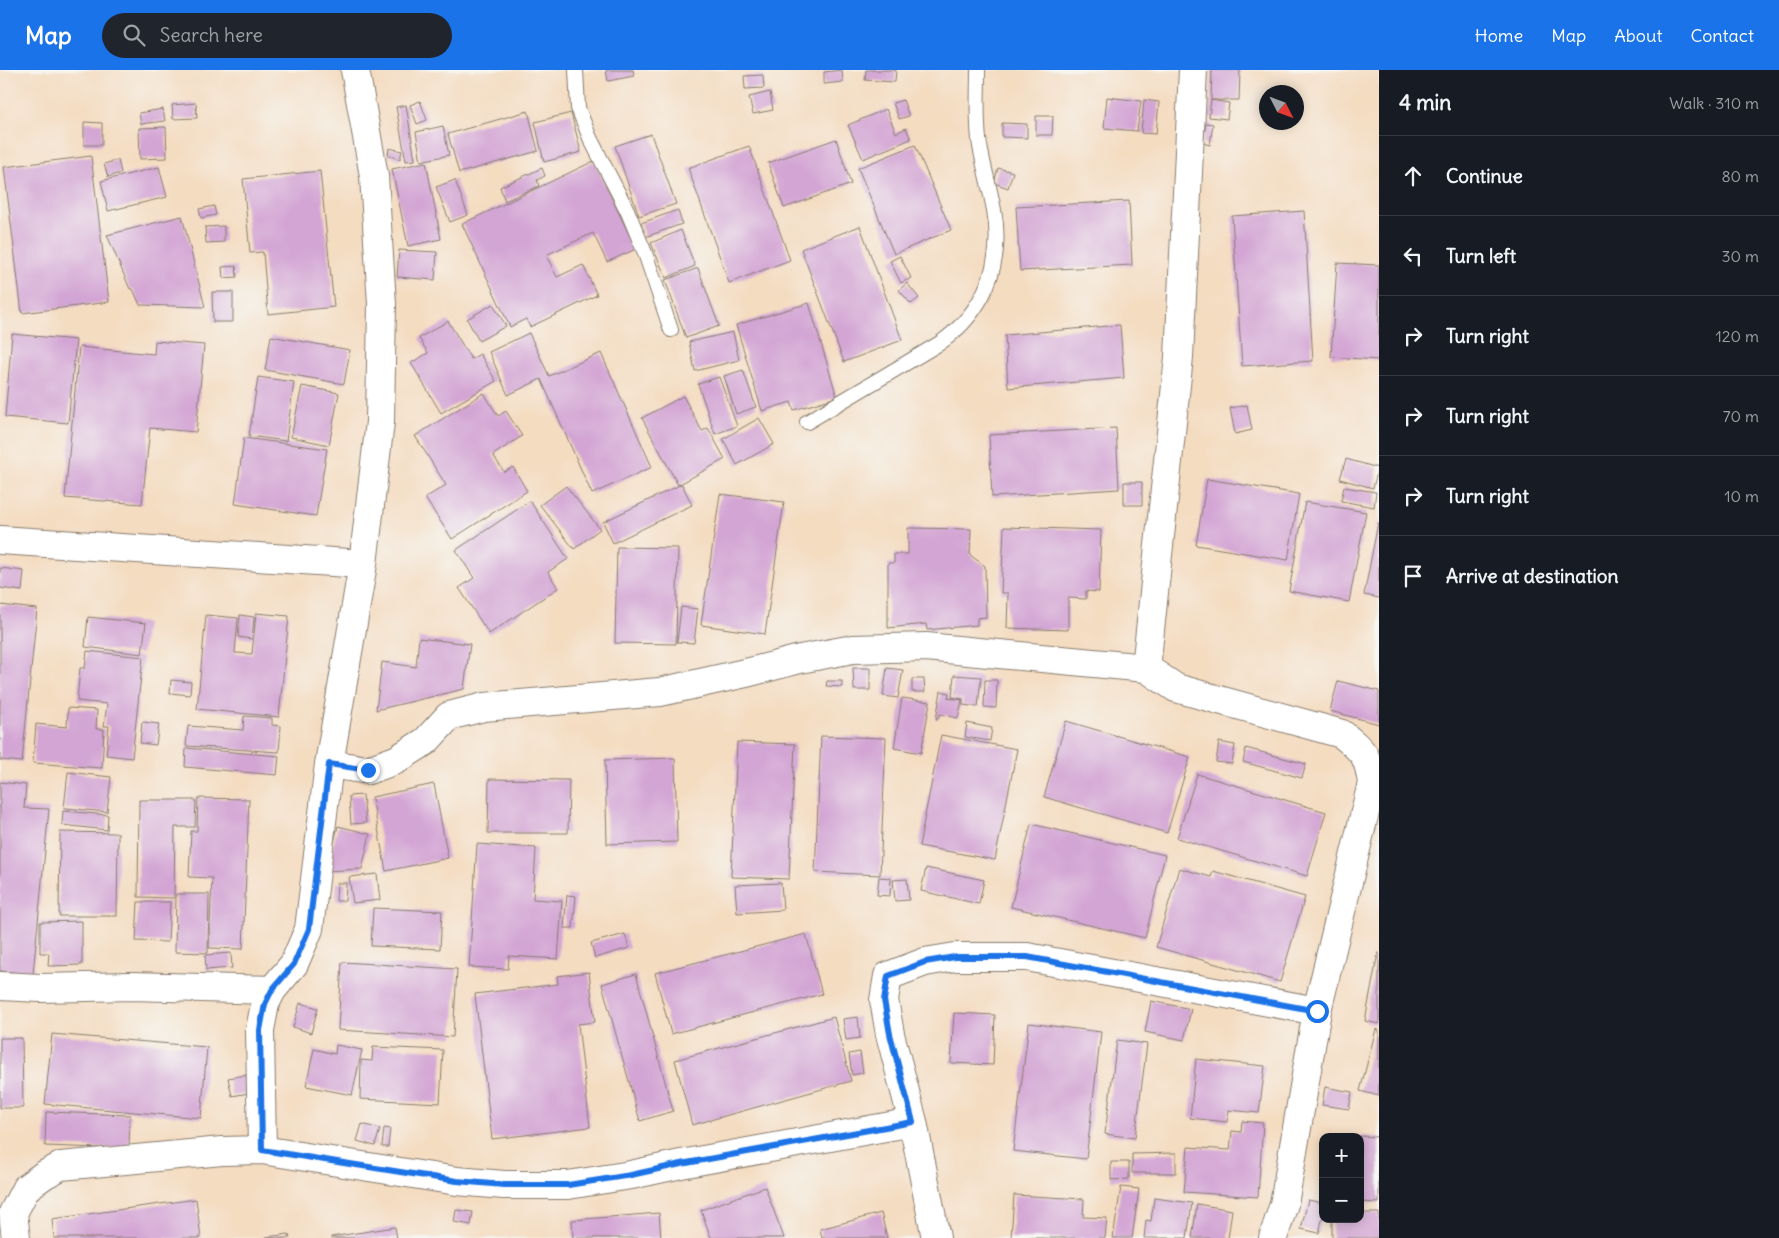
<!DOCTYPE html>
<meta charset="utf-8">
<style>
body{margin:0;font-family:Delius,sans-serif;background:#20242c;color:#f1f3f6}
.controls{position:absolute;right:15px;bottom:15px;display:grid;overflow:hidden;border-radius:10px;box-shadow:0 2px 12px #0003}
.controls button{width:45px;height:45px;display:grid;place-items:center;padding:0;border:0;border-bottom:1px solid #363941;background:#171b24;color:#f1f3f6;font:25px sans-serif}
.compass{position:absolute;left:1259px;top:15px;width:45px;height:45px;border-radius:50%;background:#171b24;box-shadow:0 2px 12px #0003;rotate:132deg}
.stop{position:absolute;width:15px;height:15px;margin:-11px;border:4px solid #1a73e8;border-radius:50%;background:#fff}
.stop.end{background:#1a73e8;border-color:#fff;box-shadow:0 1px 5px #0008}
.list{margin:0;padding:0;list-style:none}
h2{display:flex;justify-content:space-between;align-items:center;height:65px;margin:0;padding:0 20px;font-size:21px}
h2 small{font-size:16px;font-weight:400;color:#9ea1a6}
.list li{display:grid;grid-template-columns:32px 1fr auto;gap:15px;align-items:center;box-sizing:border-box;height:80px;padding:0 20px;border-top:1px solid #363941}
.list b{display:block;font-size:19px;white-space:nowrap}
.list em{font-size:16px;font-style:normal;color:#9ea1a6}
.icon{flex:none;width:28px;height:28px;fill:none;stroke:currentColor;stroke-width:2;stroke-linecap:round;stroke-linejoin:round}
.map{position:relative;flex:none;width:1379px;height:1168px;overflow:hidden}
header{display:flex;align-items:center;gap:30px;box-sizing:border-box;height:70px;padding:0 25px;background:#1a73e8;color:#fff}
header strong{font-size:24px}
nav{display:flex;gap:28px;margin-inline-start:auto;font-size:18px}
.search{width:350px;height:45px;background:#20242c;display:flex;align-items:center;gap:12px;box-sizing:border-box;padding:0 18px;border-radius:28px;color:#9ea1a6;font-size:19px}
main{display:flex}
aside{flex:1;background:#171b24}
.map>svg:first-child{display:block}
.building{fill:#d3a5d4}
.lines{fill:none;stroke-linecap:round;stroke-linejoin:round}
.lane-casing{stroke:#887c6e;stroke-width:16}
.street-casing{stroke:#887c6e;stroke-width:30}
.lane{stroke:#fff;stroke-width:14}
.street{stroke:#fff;stroke-width:28}
.route{stroke:#1a73e8;stroke-width:6}
</style>
<header>
<strong>Map</strong>
<div class="search"><svg class="icon" aria-label="search" viewBox="0 0 24 24"><circle cx="10" cy="10" r="6"/><path d="M15 15l6 6"/></svg>Search here</div>
<nav><a>Home</a><a>Map</a><a>About</a><a>Contact</a></nav>
</header>
<main>
<div class="map">
<svg width="1379" height="1168" viewBox="0 0 1379 1168">
<rect width="100%" height="100%" fill="#f6f6f2"/>
<filter id="ink" filterUnits="userSpaceOnUse"><feTurbulence type="fractalNoise" baseFrequency=".02" numOctaves="2"/><feDisplacementMap in="SourceGraphic" scale="10" xChannelSelector="R" yChannelSelector="G"/><feConvolveMatrix kernelMatrix="1 2 1 2 8 2 1 2 1" color-interpolation-filters="sRGB"/></filter>
<filter id="wash" filterUnits="userSpaceOnUse"><feTurbulence type="fractalNoise" baseFrequency=".0096" numOctaves="4" result="noise"/><feDisplacementMap in="SourceGraphic" scale="20" xChannelSelector="R" yChannelSelector="G"/><feGaussianBlur stdDeviation="1.12" result="paint"/><feColorMatrix in="noise" values="0 0 0 0 0 0 0 0 0 0 0 0 0 0 0 0 0 1.4 0 .05"/><feComposite in="paint" operator="in"/></filter>
<g filter="url(#wash)">
<rect width="100%" height="100%" fill="#f4dcc1"/>
<g id="blocks">
<path class="building" d="M 606,0 L 633,0 L 634,6 L 608,11 Z
M 842,0 L 843,12 L 824,14 L 824,2 Z
M 866,0 L 896,0 L 895,12 L 865,10 Z
M 1212,0 L 1240,0 L 1239,30 L 1211,30 Z
M 763,5 L 764,18 L 745,19 L 744,6 Z
M 770,22 L 773,40 L 753,44 L 749,27 Z
M 1107,27 L 1141,31 L 1137,61 L 1104,58 Z
M 903,30 L 909,46 L 899,49 L 893,33 Z
M 1144,30 L 1159,32 L 1156,64 L 1141,63 Z
M 1211,30 L 1229,33 L 1227,49 L 1209,47 Z
M 420,31 L 427,50 L 417,54 L 410,35 Z
M 196,33 L 197,48 L 173,49 L 172,35 Z
M 406,35 L 415,90 L 406,91 L 396,37 Z
M 163,39 L 165,51 L 141,54 L 139,43 Z
M 886,39 L 896,63 L 906,58 L 911,69 L 863,89 L 848,55 Z
M 528,41 L 538,81 L 459,103 L 448,64 Z
M 571,43 L 581,82 L 544,92 L 535,52 Z
M 1036,46 L 1053,46 L 1052,65 L 1036,65 Z
M 84,52 L 102,53 L 102,75 L 84,75 Z
M 1002,53 L 1027,54 L 1027,68 L 1002,67 Z
M 1206,53 L 1213,54 L 1210,75 L 1203,73 Z
M 443,56 L 449,85 L 421,91 L 416,62 Z
M 166,57 L 167,88 L 140,89 L 139,58 Z
M 651,64 L 676,134 L 639,146 L 615,76 Z
M 836,69 L 851,114 L 784,138 L 768,93 Z
M 915,75 L 951,160 L 894,184 L 858,98 Z
M 749,76 L 790,190 L 729,213 L 688,98 Z
M 389,78 L 402,81 L 400,89 L 388,85 Z
M 91,86 L 109,232 L 22,243 L 4,97 Z
M 118,90 L 121,103 L 108,107 L 104,94 Z
M 594,91 L 636,179 L 607,192 L 593,163 L 546,185 L 557,207 L 583,195 L 597,225 L 530,257 L 526,249 L 510,257 L 462,154 Z
M 426,92 L 441,169 L 408,176 L 392,99 Z
M 159,97 L 167,127 L 108,141 L 101,111 Z
M 542,98 L 545,106 L 537,110 L 539,116 L 505,131 L 500,117 Z
M 998,98 L 1013,102 L 1008,118 L 994,113 Z
M 320,101 L 334,237 L 268,244 L 263,182 L 250,183 L 243,109 Z
M 455,110 L 468,145 L 450,152 L 436,117 Z
M 1129,131 L 1132,195 L 1020,201 L 1016,137 Z
M 214,136 L 216,145 L 201,148 L 199,139 Z
M 678,140 L 682,154 L 645,167 L 641,153 Z
M 1304,141 L 1313,291 L 1242,296 L 1232,146 Z
M 182,146 L 205,237 L 140,235 L 133,219 L 130,219 L 107,165 Z
M 224,156 L 224,172 L 206,173 L 205,157 Z
M 860,156 L 902,270 L 844,292 L 801,179 Z
M 681,160 L 695,196 L 666,208 L 651,173 Z
M 399,180 L 437,182 L 435,210 L 397,207 Z
M 900,186 L 911,208 L 901,213 L 890,191 Z
M 1337,193 L 1379,195 L 1379,290 L 1331,287 Z
M 236,196 L 237,207 L 223,208 L 222,197 Z
M 698,198 L 719,256 L 686,268 L 665,210 Z
M 907,213 L 919,228 L 911,234 L 899,220 Z
M 212,222 L 233,222 L 233,252 L 213,252 Z
M 809,233 L 837,327 L 794,340 L 791,332 L 762,341 L 736,255 Z
M 493,234 L 506,256 L 479,271 L 467,249 Z
M 448,251 L 471,289 L 480,284 L 496,311 L 441,343 L 411,293 L 428,283 L 419,268 Z
M 1120,255 L 1124,308 L 1008,318 L 1005,265 Z
M 733,262 L 739,290 L 695,301 L 689,272 Z
M 529,263 L 549,306 L 601,283 L 652,397 L 592,424 L 541,309 L 508,325 L 489,282 Z
M 12,264 L 76,270 L 68,353 L 5,347 Z
M 271,266 L 350,280 L 344,314 L 265,300 Z
M 155,271 L 204,275 L 196,362 L 150,358 L 142,434 L 65,428 L 79,277 L 154,284 Z
M 743,300 L 756,337 L 736,344 L 724,306 Z
M 258,307 L 294,312 L 286,371 L 249,366 Z
M 719,307 L 737,356 L 715,364 L 698,314 Z
M 302,316 L 339,323 L 329,375 L 291,367 Z
M 484,323 L 498,346 L 506,341 L 522,366 L 493,385 L 504,402 L 513,397 L 527,421 L 452,469 L 425,428 L 446,415 L 415,366 Z
M 683,326 L 702,361 L 708,358 L 725,389 L 678,415 L 642,348 Z
M 1247,335 L 1252,360 L 1235,364 L 1230,338 Z
M 759,348 L 774,374 L 737,395 L 723,369 Z
M 1116,358 L 1119,419 L 992,427 L 989,365 Z
M 244,368 L 327,379 L 316,446 L 235,434 Z
M 1346,389 L 1378,398 L 1373,418 L 1340,409 Z
M 1207,409 L 1299,424 L 1288,490 L 1196,475 Z
M 1124,412 L 1142,412 L 1142,435 L 1124,435 Z
M 682,414 L 692,435 L 613,473 L 603,452 Z
M 566,416 L 600,459 L 574,479 L 540,435 Z
M 1344,417 L 1376,422 L 1374,437 L 1341,431 Z
M 720,424 L 784,432 L 765,564 L 701,555 Z
M 530,431 L 568,489 L 548,502 L 558,518 L 489,564 L 459,518 L 474,508 L 456,480 Z
M 1305,432 L 1366,442 L 1349,532 L 1289,521 Z
M 1378,453 L 1379,453 L 1379,528 L 1364,525 Z
M 1004,457 L 1101,460 L 1099,522 L 1086,521 L 1086,529 L 1068,528 L 1068,560 L 1007,558 L 1008,523 L 1001,523 Z
M 908,458 L 971,459 L 970,485 L 985,496 L 986,547 L 977,548 L 977,555 L 927,560 L 926,554 L 888,558 L 888,493 L 894,493 L 894,484 L 908,484 Z
M 617,477 L 678,478 L 676,574 L 615,573 Z
M 0,498 L 24,501 L 22,521 L 0,518 Z
M 0,535 L 37,539 L 22,692 L 0,690 Z
M 681,537 L 698,539 L 694,573 L 677,572 Z
M 256,543 L 289,546 L 279,647 L 197,639 L 206,545 L 238,548 L 235,583 L 252,584 Z
M 240,545 L 254,547 L 252,569 L 238,567 Z
M 88,547 L 146,553 L 142,584 L 85,577 Z
M 419,568 L 470,574 L 464,619 L 376,640 L 382,592 L 416,597 Z
M 87,581 L 143,587 L 132,688 L 106,685 L 109,656 L 104,656 L 107,634 L 77,631 L 80,598 L 85,598 Z
M 853,598 L 870,598 L 870,620 L 854,620 Z
M 887,598 L 903,600 L 898,628 L 883,626 Z
M 954,605 L 981,607 L 978,637 L 963,635 L 963,629 L 952,627 Z
M 912,609 L 924,609 L 925,622 L 912,622 Z
M 171,610 L 191,612 L 190,625 L 170,623 Z
M 985,610 L 997,610 L 996,638 L 984,637 Z
M 827,611 L 842,611 L 842,617 L 826,616 Z
M 1338,611 L 1379,621 L 1379,654 L 1330,641 Z
M 941,621 L 949,623 L 948,628 L 962,630 L 958,648 L 940,644 L 938,649 L 936,649 Z
M 902,628 L 930,632 L 921,683 L 894,678 Z
M 68,638 L 97,640 L 96,659 L 104,659 L 102,698 L 33,693 L 36,654 L 67,657 Z
M 244,646 L 272,648 L 272,655 L 281,656 L 279,682 L 186,676 L 188,656 L 243,660 Z
M 1066,651 L 1190,687 L 1167,763 L 1044,727 Z
M 142,652 L 159,654 L 156,675 L 140,673 Z
M 967,653 L 992,658 L 990,671 L 965,667 Z
M 941,665 L 1017,679 L 995,790 L 919,776 Z
M 821,666 L 886,668 L 880,805 L 815,802 Z
M 737,672 L 795,674 L 789,809 L 731,807 Z
M 1219,672 L 1235,675 L 1232,694 L 1216,692 Z
M 186,678 L 279,686 L 277,705 L 185,697 Z
M 1246,678 L 1306,694 L 1302,708 L 1243,692 Z
M 675,688 L 677,772 L 607,774 L 605,690 Z
M 68,702 L 111,707 L 107,742 L 64,738 Z
M 1197,704 L 1326,742 L 1307,806 L 1177,768 Z
M 489,709 L 569,710 L 568,763 L 488,763 Z
M 0,712 L 26,715 L 24,738 L 49,739 L 33,904 L 0,901 Z
M 434,714 L 448,788 L 386,801 L 372,727 Z
M 363,725 L 366,753 L 351,754 L 349,726 Z
M 198,728 L 249,729 L 243,879 L 209,878 L 212,808 L 189,807 L 191,761 L 197,761 Z
M 139,730 L 196,730 L 195,757 L 175,757 L 174,828 L 138,827 Z
M 63,741 L 108,745 L 107,760 L 62,755 Z
M 1031,754 L 1165,785 L 1145,868 L 1011,837 Z
M 338,756 L 370,764 L 362,799 L 327,801 Z
M 60,762 L 118,763 L 117,846 L 59,846 Z
M 477,774 L 536,778 L 533,829 L 562,831 L 558,889 L 509,886 L 508,899 L 469,897 Z
M 926,798 L 984,810 L 979,834 L 921,821 Z
M 1179,798 L 1211,807 L 1213,801 L 1305,827 L 1280,912 L 1156,877 Z
M 377,804 L 380,830 L 353,833 L 349,807 Z
M 879,807 L 891,808 L 890,826 L 877,825 Z
M 907,809 L 909,830 L 895,831 L 893,810 Z
M 337,813 L 346,813 L 345,831 L 336,831 Z
M 781,813 L 783,840 L 737,843 L 735,815 Z
M 176,824 L 209,824 L 208,883 L 175,882 Z
M 567,825 L 576,826 L 573,858 L 564,858 Z
M 138,832 L 170,832 L 168,872 L 136,871 Z
M 373,838 L 442,841 L 440,879 L 371,876 Z
M 82,851 L 82,895 L 48,896 L 49,883 L 40,883 L 40,852 Z
M 625,864 L 629,878 L 595,888 L 591,873 Z
M 806,864 L 822,924 L 671,964 L 655,903 Z
M 231,883 L 232,898 L 206,900 L 205,885 Z
M 1378,883 L 1379,883 L 1379,954 L 1365,951 Z
M 342,892 L 457,899 L 453,967 L 338,960 Z
M 589,902 L 595,952 L 578,954 L 590,1057 L 492,1069 L 475,924 L 558,914 L 557,906 Z
M 636,904 L 673,1041 L 640,1051 L 602,914 Z
M 1151,931 L 1191,939 L 1184,970 L 1145,962 Z
M 300,933 L 318,938 L 311,963 L 293,957 Z
M 954,943 L 995,945 L 993,995 L 951,993 Z
M 834,947 L 851,1011 L 692,1055 L 675,990 Z
M 858,947 L 860,968 L 846,970 L 843,949 Z
M 1029,953 L 1101,962 L 1086,1089 L 1013,1081 Z
M 1376,959 L 1379,960 L 1379,1026 L 1360,1021 Z
M 52,964 L 207,977 L 201,1048 L 45,1034 Z
M 0,968 L 22,968 L 23,1038 L 0,1038 Z
M 1117,970 L 1147,974 L 1135,1068 L 1105,1064 Z
M 336,975 L 362,980 L 352,1025 L 306,1016 L 314,979 L 335,984 Z
M 373,977 L 443,980 L 440,1033 L 360,1029 L 361,990 L 372,991 Z
M 860,982 L 863,1003 L 852,1005 L 849,984 Z
M 1196,989 L 1265,996 L 1259,1043 L 1229,1040 L 1227,1052 L 1190,1048 Z
M 246,1005 L 249,1023 L 232,1026 L 228,1008 Z
M 1325,1017 L 1352,1022 L 1349,1039 L 1322,1035 Z
M 46,1042 L 130,1045 L 129,1079 L 45,1076 Z
M 1242,1051 L 1263,1053 L 1258,1127 L 1184,1122 L 1188,1077 L 1230,1080 L 1232,1061 L 1241,1062 Z
M 362,1054 L 380,1059 L 375,1076 L 357,1071 Z
M 384,1058 L 390,1059 L 388,1077 L 382,1077 Z
M 1360,1066 L 1379,1067 L 1379,1133 L 1360,1132 Z
M 1176,1083 L 1176,1103 L 1132,1103 L 1132,1084 Z
M 1111,1092 L 1129,1092 L 1129,1109 L 1111,1110 Z
M 765,1117 L 784,1168 L 711,1168 L 701,1140 Z
M 1121,1117 L 1139,1119 L 1132,1168 L 1113,1168 Z
M 1014,1125 L 1084,1129 L 1083,1147 L 1107,1148 L 1105,1168 L 1011,1168 Z
M 1154,1128 L 1192,1133 L 1187,1168 L 1144,1168 L 1146,1150 L 1151,1151 Z
M 196,1129 L 201,1168 L 54,1168 L 52,1149 Z
M 1308,1130 L 1323,1133 L 1323,1146 L 1319,1163 L 1301,1159 Z
M 1197,1134 L 1232,1140 L 1228,1168 L 1192,1168 Z
M 456,1140 L 473,1142 L 471,1155 L 454,1152 Z
M 659,1143 L 661,1168 L 573,1168 L 572,1150 Z
M 881,1143 L 887,1168 L 822,1168 L 820,1159 Z
M 1360,1143 L 1379,1143 L 1379,1168 L 1332,1168 L 1332,1149 L 1360,1149 Z
M 395,1157 L 397,1168 L 331,1168 L 331,1167 Z
M 289,1164 L 290,1168 L 266,1168 L 266,1167 Z"/>
</g>
</g>
<g filter="url(#ink)">
<use href="#blocks" fill-opacity="0" stroke="#887c6e" stroke-width="1"/>
<g class="lines">
<defs>
<path id="lane" d="M 576,0 L 578,38 L 590,68 L 627,140 L 645,183 L 671,260
M 807,352 L 940,273 C 984,242 1004,194 994,140 C 990,119 984,98 980,76 C 976,54 978,23 978,0"/>
<path id="street" d="M 0,470 L 363,494
M 1146,598 L 1179,287 L 1193,0
M 329,694 L 368,700 L 396,690 L 426,671 L 449,646 L 484,637 L 660,622 L 750,602 L 800,589 L 853,579 L 926,577 L 1146,598 L 1176,618 L 1342,664 C 1364,682 1368,685 1372,713 L 1317,941 L 1284,1134 L 1273,1168
M 0,916 L 40,918 L 132,916 L 272,920
M 262,1080 L 260,960 L 265,934 L 272,920 L 294,894 L 309,859 L 329,694 L 363,494 L 380,352 L 382,234 L 374,106 L 355,0
M 16,1168 L 13,1143 L 26,1118 L 44,1105 L 61,1096 L 222,1081 L 262,1080 L 457,1111 L 504,1115 L 568,1115 L 631,1105 L 681,1094 L 913,1052
M 936,1168 L 913,1052 L 890,964 L 884,930 L 888,906 L 925,892 L 955,887 L 1027,887 L 1317,941"/>
</defs>
<use href="#lane" class="lane-casing"/>
<use href="#street" class="street-casing"/>
<use href="#lane" class="lane"/>
<use href="#street" class="street"/>
</g>
</g>
<g class="lines" filter="url(#ink)">
<path class="route" d="M 368,700 L 329,694 L 309,859 L 294,894 L 272,920 L 265,934 L 260,960 L 262,1080 L 457,1111 L 504,1115 L 568,1115 L 631,1105 L 681,1094 L 913,1052 L 890,964 L 884,930 L 888,906 L 925,892 L 955,887 L 1027,887 L 1317,941"/>
</g>
</svg>
<div class="controls">
<button>+</button>
<button>−</button>
</div>
<svg class="compass" viewBox="-18 -18 36 36"><path d="M0-13l5 13h-10z" fill="#e53935"/><path d="M0 13l5-13h-10z" fill="#9ea1a6"/></svg>
<div class="stop" style="left:1317px;top:941px"></div>
<div class="stop end" style="left:368px;top:700px"></div>
</div>
<aside>
<h2>4 min<small>Walk · 310 m</small></h2>
<ul class="list">
<li><svg class="icon" aria-label="ahead" viewBox="0 0 24 24"><path d="M12 20V5M6 11l6-6 6 6"/></svg><div><b>Continue</b></div><em>80 m</em></li>
<li><svg class="icon" aria-label="left" viewBox="0 0 24 24"><path d="M17 20v-9H6M10 6l-5 5 5 5"/></svg><div><b>Turn left</b></div><em>30 m</em></li>
<li><svg class="icon" aria-label="right" viewBox="0 0 24 24"><path d="M7 20v-9h11M14 6l5 5-5 5"/></svg><div><b>Turn right</b></div><em>120 m</em></li>
<li><svg class="icon" aria-label="right" viewBox="0 0 24 24"><path d="M7 20v-9h11M14 6l5 5-5 5"/></svg><div><b>Turn right</b></div><em>70 m</em></li>
<li><svg class="icon" aria-label="right" viewBox="0 0 24 24"><path d="M7 20v-9h11M14 6l5 5-5 5"/></svg><div><b>Turn right</b></div><em>10 m</em></li>
<li><svg class="icon" aria-label="arrive" viewBox="0 0 24 24"><path d="M6 21V4h12l-3 4 3 4H6"/></svg><div><b>Arrive at destination</b></div></li>
</ul>
</aside>
</main>
